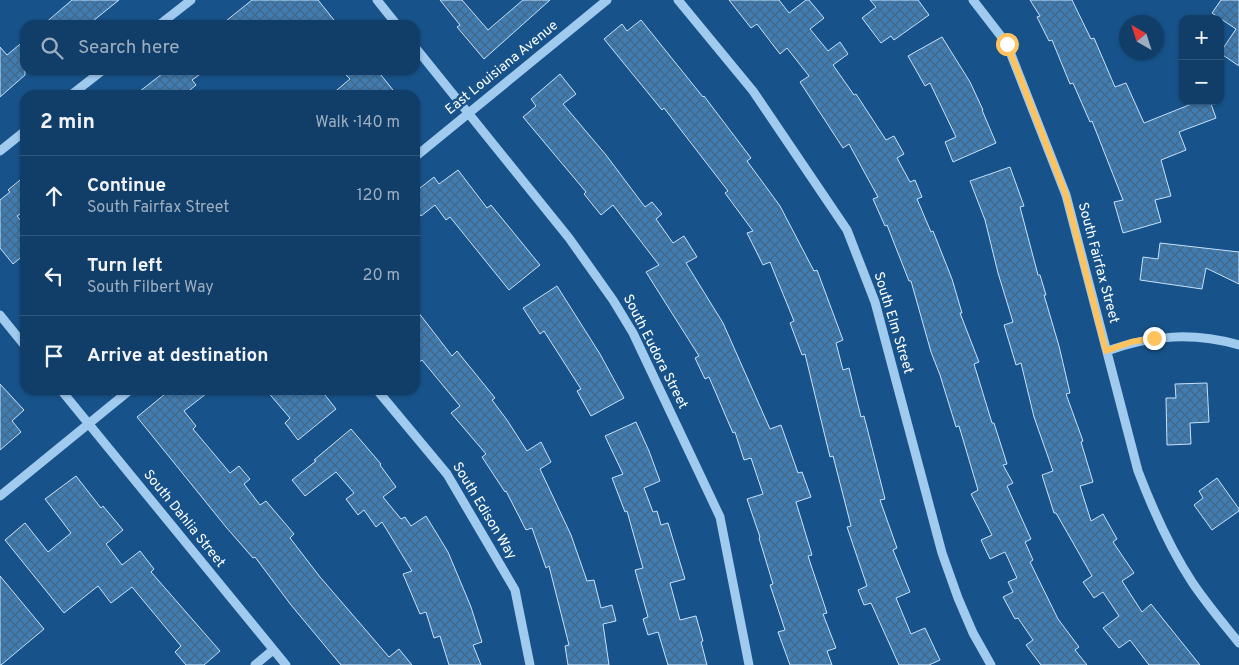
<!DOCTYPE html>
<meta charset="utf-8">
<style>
body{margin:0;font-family:Overpass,sans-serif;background:#1e4971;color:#f1f3f6}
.controls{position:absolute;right:15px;top:15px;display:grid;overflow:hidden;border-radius:10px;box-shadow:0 1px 4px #0004}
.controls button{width:45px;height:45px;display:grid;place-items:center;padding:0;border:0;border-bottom:1px solid #30577c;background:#113e68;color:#f1f3f6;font:25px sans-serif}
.compass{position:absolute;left:1119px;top:15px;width:45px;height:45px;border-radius:50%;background:#113e68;box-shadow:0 1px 4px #0004;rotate:321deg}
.stop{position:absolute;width:15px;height:15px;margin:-11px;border:4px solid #ffc35e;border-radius:50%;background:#fff}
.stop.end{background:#ffc35e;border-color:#fff;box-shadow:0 1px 5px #0008}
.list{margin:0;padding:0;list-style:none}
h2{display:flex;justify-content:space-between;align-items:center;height:65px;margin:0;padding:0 20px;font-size:21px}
h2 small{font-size:16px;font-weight:400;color:#9caec0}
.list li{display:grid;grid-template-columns:32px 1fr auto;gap:15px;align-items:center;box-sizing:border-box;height:80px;padding:0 20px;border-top:1px solid #30577c}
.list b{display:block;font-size:19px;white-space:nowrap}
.list p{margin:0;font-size:16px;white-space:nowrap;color:#9caec0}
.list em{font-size:16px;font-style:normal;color:#9caec0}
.icon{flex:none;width:28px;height:28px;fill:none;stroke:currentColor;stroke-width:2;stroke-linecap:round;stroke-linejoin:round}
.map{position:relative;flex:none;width:1239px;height:665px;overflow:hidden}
.search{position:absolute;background:#113e68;box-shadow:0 1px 4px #0004;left:20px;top:20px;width:400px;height:55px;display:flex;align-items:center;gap:12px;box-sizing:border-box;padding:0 18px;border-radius:15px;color:#9caec0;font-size:19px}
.panel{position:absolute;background:#113e68;box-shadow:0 1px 4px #0004;left:20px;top:90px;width:400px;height:305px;border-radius:15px}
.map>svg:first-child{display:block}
.building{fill:url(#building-cross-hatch);stroke:#c6e2fa}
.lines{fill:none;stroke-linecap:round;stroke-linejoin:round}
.minor{stroke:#a0caee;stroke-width:9}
.route{stroke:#ffc35e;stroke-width:6}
.labels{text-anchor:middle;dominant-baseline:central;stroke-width:5;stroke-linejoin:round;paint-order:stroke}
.street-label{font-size:14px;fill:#fff;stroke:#17538a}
</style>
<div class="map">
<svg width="1239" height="665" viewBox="0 0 1239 665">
<defs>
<pattern id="building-cross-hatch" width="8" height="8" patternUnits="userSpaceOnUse" patternTransform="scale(1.25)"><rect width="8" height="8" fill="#3f7db3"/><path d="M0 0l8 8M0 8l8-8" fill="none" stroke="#456785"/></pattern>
</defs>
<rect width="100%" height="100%" fill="#17538a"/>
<path class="building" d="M 72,0 L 119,0 L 88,25 L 43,25 Z
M 252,0 L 318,0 L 338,25 L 221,25 Z
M 440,0 L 462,0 L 488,30 L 523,0 L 550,0 L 484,59 L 457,27 L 460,25 Z
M 729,0 L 779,0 L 789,13 L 806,0 L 809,0 L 824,18 L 810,29 L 828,51 L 840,42 L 848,54 L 833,65 L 854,95 L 856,94 L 886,140 L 894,136 L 904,154 L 897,158 L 910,182 L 915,180 L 922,197 L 917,199 L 931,232 L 933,231 L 952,279 L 962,313 L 960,313 L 979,362 L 974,364 L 992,423 L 994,423 L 1007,464 L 1003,465 L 1013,483 L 1007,486 L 1031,539 L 1025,542 L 1033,560 L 1030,562 L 1058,619 L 1079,647 L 1075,650 L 1087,665 L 1041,665 L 1026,645 L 1033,640 L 1018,618 L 1015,619 L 1003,597 L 1013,592 L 1008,582 L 1017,578 L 1005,552 L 990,559 L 981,540 L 992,535 L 971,494 L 978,490 L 959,426 L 956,427 L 940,375 L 931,352 L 911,281 L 909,281 L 887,225 L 885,226 L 873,199 L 878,197 L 849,144 L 843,148 L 800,82 L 809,76 L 787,48 L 780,54 L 757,24 L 751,28 Z
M 870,0 L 918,0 L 929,15 L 894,40 L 891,36 L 881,43 L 862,18 L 876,7 Z
M 1030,0 L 1072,0 L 1091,39 L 1094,38 L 1115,87 L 1126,83 L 1144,123 L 1199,101 L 1210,101 L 1216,118 L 1179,132 L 1186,150 L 1161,160 L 1171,196 L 1155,200 L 1161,222 L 1123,233 L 1114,202 L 1123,200 L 1092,121 L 1090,122 L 1073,83 L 1070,84 L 1052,40 L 1049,41 L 1037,17 L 1040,16 Z
M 1221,0 L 1239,0 L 1239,66 L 1220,53 L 1236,29 L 1212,13 Z
M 641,20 L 703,97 L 704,96 L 751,158 L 747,161 L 780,206 L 814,271 L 817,270 L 843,340 L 836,343 L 843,370 L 849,368 L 861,417 L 864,416 L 885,499 L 880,500 L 897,548 L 893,550 L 910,592 L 896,598 L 911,634 L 925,628 L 940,660 L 929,665 L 899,665 L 871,603 L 864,605 L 858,590 L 867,586 L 847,527 L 851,526 L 833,456 L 830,457 L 805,354 L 802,355 L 790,323 L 794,321 L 770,262 L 763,265 L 747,233 L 753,231 L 725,193 L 728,191 L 664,108 L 662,110 L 604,39 L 622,24 L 627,31 Z
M 942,37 L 970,82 L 983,110 L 982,110 L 996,143 L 953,162 L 945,142 L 956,137 L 930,83 L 925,86 L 908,56 Z
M 25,40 L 25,75 L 0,97 L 0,47 L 7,55 Z
M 167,70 L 206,70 L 192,80 L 196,85 L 184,95 L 135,95 Z
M 341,70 L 377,70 L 397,95 L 331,95 L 350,79 Z
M 560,74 L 576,94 L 563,104 L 606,155 L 645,207 L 652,202 L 662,214 L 656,219 L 673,243 L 684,236 L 697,257 L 686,263 L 723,323 L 770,429 L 781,425 L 798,473 L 802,472 L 811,497 L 796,502 L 812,555 L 808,556 L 827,613 L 823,614 L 836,648 L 827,651 L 832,665 L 790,665 L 778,632 L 785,630 L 770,585 L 773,584 L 759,538 L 760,537 L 747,499 L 763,494 L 751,458 L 744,460 L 735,432 L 733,433 L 709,377 L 705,379 L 695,358 L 699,356 L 646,272 L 659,265 L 613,205 L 601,215 L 584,194 L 586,192 L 523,117 L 536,106 L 531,99 Z
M 1010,167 L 1024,206 L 1020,207 L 1038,275 L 1040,275 L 1046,295 L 1044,295 L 1059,346 L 1070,393 L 1066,394 L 1083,441 L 1081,442 L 1093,482 L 1080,486 L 1091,521 L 1103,514 L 1117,539 L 1113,542 L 1134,573 L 1122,581 L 1142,612 L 1151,604 L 1200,665 L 1149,665 L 1130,640 L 1119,648 L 1103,628 L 1119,616 L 1103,592 L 1094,598 L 1083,582 L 1092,576 L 1056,513 L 1054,513 L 1042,475 L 1053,471 L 1034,417 L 1021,363 L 1016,365 L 1004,325 L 1013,322 L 998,273 L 985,220 L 970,181 Z
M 458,170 L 487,208 L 491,205 L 540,265 L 509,290 L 450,217 L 446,220 L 435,205 L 421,216 L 415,209 L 415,192 L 434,177 L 439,184 Z
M 25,176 L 25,211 L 17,216 L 25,226 L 25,254 L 13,264 L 0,248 L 0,200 L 10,192 L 8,190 Z
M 1160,243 L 1239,252 L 1239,284 L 1206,268 L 1202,289 L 1140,280 L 1143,257 L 1158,259 Z
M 557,286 L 600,354 L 624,398 L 591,416 L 577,391 L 581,389 L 544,331 L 540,334 L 523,308 Z
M 415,308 L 452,356 L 457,351 L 495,398 L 492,400 L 507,420 L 527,451 L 541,442 L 551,462 L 540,469 L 571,535 L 587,581 L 594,580 L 601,608 L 612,605 L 616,621 L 603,624 L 609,665 L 568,665 L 565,646 L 569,645 L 549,566 L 546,568 L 532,528 L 526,530 L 506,491 L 505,492 L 482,457 L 486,454 L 451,413 L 460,406 L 422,360 L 415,365 Z
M 1207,383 L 1209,422 L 1190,423 L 1191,444 L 1167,445 L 1166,398 L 1176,398 L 1175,384 Z
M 0,384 L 24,410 L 12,421 L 21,432 L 0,450 Z
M 170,390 L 211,390 L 184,411 L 196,426 L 193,429 L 230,473 L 239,466 L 250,479 L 244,484 L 260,505 L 266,501 L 294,534 L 290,538 L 320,577 L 389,657 L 399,649 L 412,665 L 341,665 L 291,605 L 255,557 L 253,558 L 226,527 L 137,417 Z
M 266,390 L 321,390 L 336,409 L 298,440 L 285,423 L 290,418 Z
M 636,422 L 649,451 L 660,481 L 644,488 L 653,512 L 657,511 L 661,525 L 668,523 L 685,579 L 670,583 L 680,620 L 696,616 L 703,641 L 701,642 L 707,665 L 668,665 L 658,632 L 648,635 L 643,619 L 648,617 L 635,570 L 643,568 L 627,511 L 625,512 L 612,478 L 623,474 L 605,436 Z
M 351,429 L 381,464 L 380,465 L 396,487 L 383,497 L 401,519 L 405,517 L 411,526 L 426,516 L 448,552 L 471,607 L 482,642 L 473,645 L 481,665 L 449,665 L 440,636 L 434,638 L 426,612 L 420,614 L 403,574 L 412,571 L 382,522 L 376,527 L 364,510 L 358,515 L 346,499 L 354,493 L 336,472 L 305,496 L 292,480 L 316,461 L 314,460 Z
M 76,476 L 101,508 L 103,506 L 123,530 L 106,544 L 122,565 L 140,551 L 154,569 L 151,572 L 220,651 L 204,665 L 186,665 L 175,652 L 181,646 L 132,587 L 111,603 L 98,586 L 64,613 L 5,540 L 25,523 L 48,552 L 71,533 L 45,499 Z
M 1217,478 L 1239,509 L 1239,511 L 1212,530 L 1194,505 L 1203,498 L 1199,491 Z
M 0,576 L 44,629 L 1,665 L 0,665 Z"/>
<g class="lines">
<path class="minor" d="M 377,0 L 397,25
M 678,0 L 753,91 L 847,230 L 875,302 L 942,553 L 958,598 L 973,633 L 991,665
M 973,0 L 1007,44 L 1066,195 L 1138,471 C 1153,510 1169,547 1192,582 C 1206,603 1223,623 1239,643
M 159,25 L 191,0
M 415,47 L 569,238 L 613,300 L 633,333 L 720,517 L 749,665
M 71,95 L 103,70
M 0,151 L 25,131
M 415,157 L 607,0
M 0,315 L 25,346
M 1107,351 C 1152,335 1193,332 1239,345
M 61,390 L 286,665
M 377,390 L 447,474 L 515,590 L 530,665
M 0,496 L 130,390
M 255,665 L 273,650"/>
</g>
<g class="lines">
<path class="route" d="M 1007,44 L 1066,195 L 1106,351 L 1131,342 L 1154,338"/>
</g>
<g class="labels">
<g class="street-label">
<text transform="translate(502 68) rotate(-39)">East Louisiana Avenue</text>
<text transform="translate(1098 263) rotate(75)">South Fairfax Street</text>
<text transform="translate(893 323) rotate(73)">South Elm Street</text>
<text transform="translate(655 352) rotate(63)">South Eudora Street</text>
<text transform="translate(484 511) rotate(59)">South Edison Way</text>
<text transform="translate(184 519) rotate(51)">South Dahlia Street</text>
</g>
</g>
</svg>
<div class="controls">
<button>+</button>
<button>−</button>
</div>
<svg class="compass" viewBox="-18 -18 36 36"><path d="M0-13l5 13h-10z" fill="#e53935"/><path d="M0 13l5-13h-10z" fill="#9caec0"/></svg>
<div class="stop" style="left:1007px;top:44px"></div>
<div class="stop end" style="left:1154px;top:338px"></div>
<div class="search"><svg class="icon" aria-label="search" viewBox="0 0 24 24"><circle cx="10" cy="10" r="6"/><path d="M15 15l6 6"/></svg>Search here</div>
<section class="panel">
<h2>2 min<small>Walk · 140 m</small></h2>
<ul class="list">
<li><svg class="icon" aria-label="ahead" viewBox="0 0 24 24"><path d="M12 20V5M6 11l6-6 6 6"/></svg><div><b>Continue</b><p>South Fairfax Street</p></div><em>120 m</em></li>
<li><svg class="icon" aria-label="left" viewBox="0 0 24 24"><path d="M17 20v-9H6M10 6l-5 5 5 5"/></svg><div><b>Turn left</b><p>South Filbert Way</p></div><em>20 m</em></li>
<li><svg class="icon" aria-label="arrive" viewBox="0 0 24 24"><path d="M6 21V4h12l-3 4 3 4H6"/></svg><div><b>Arrive at destination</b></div></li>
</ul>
</section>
</div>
